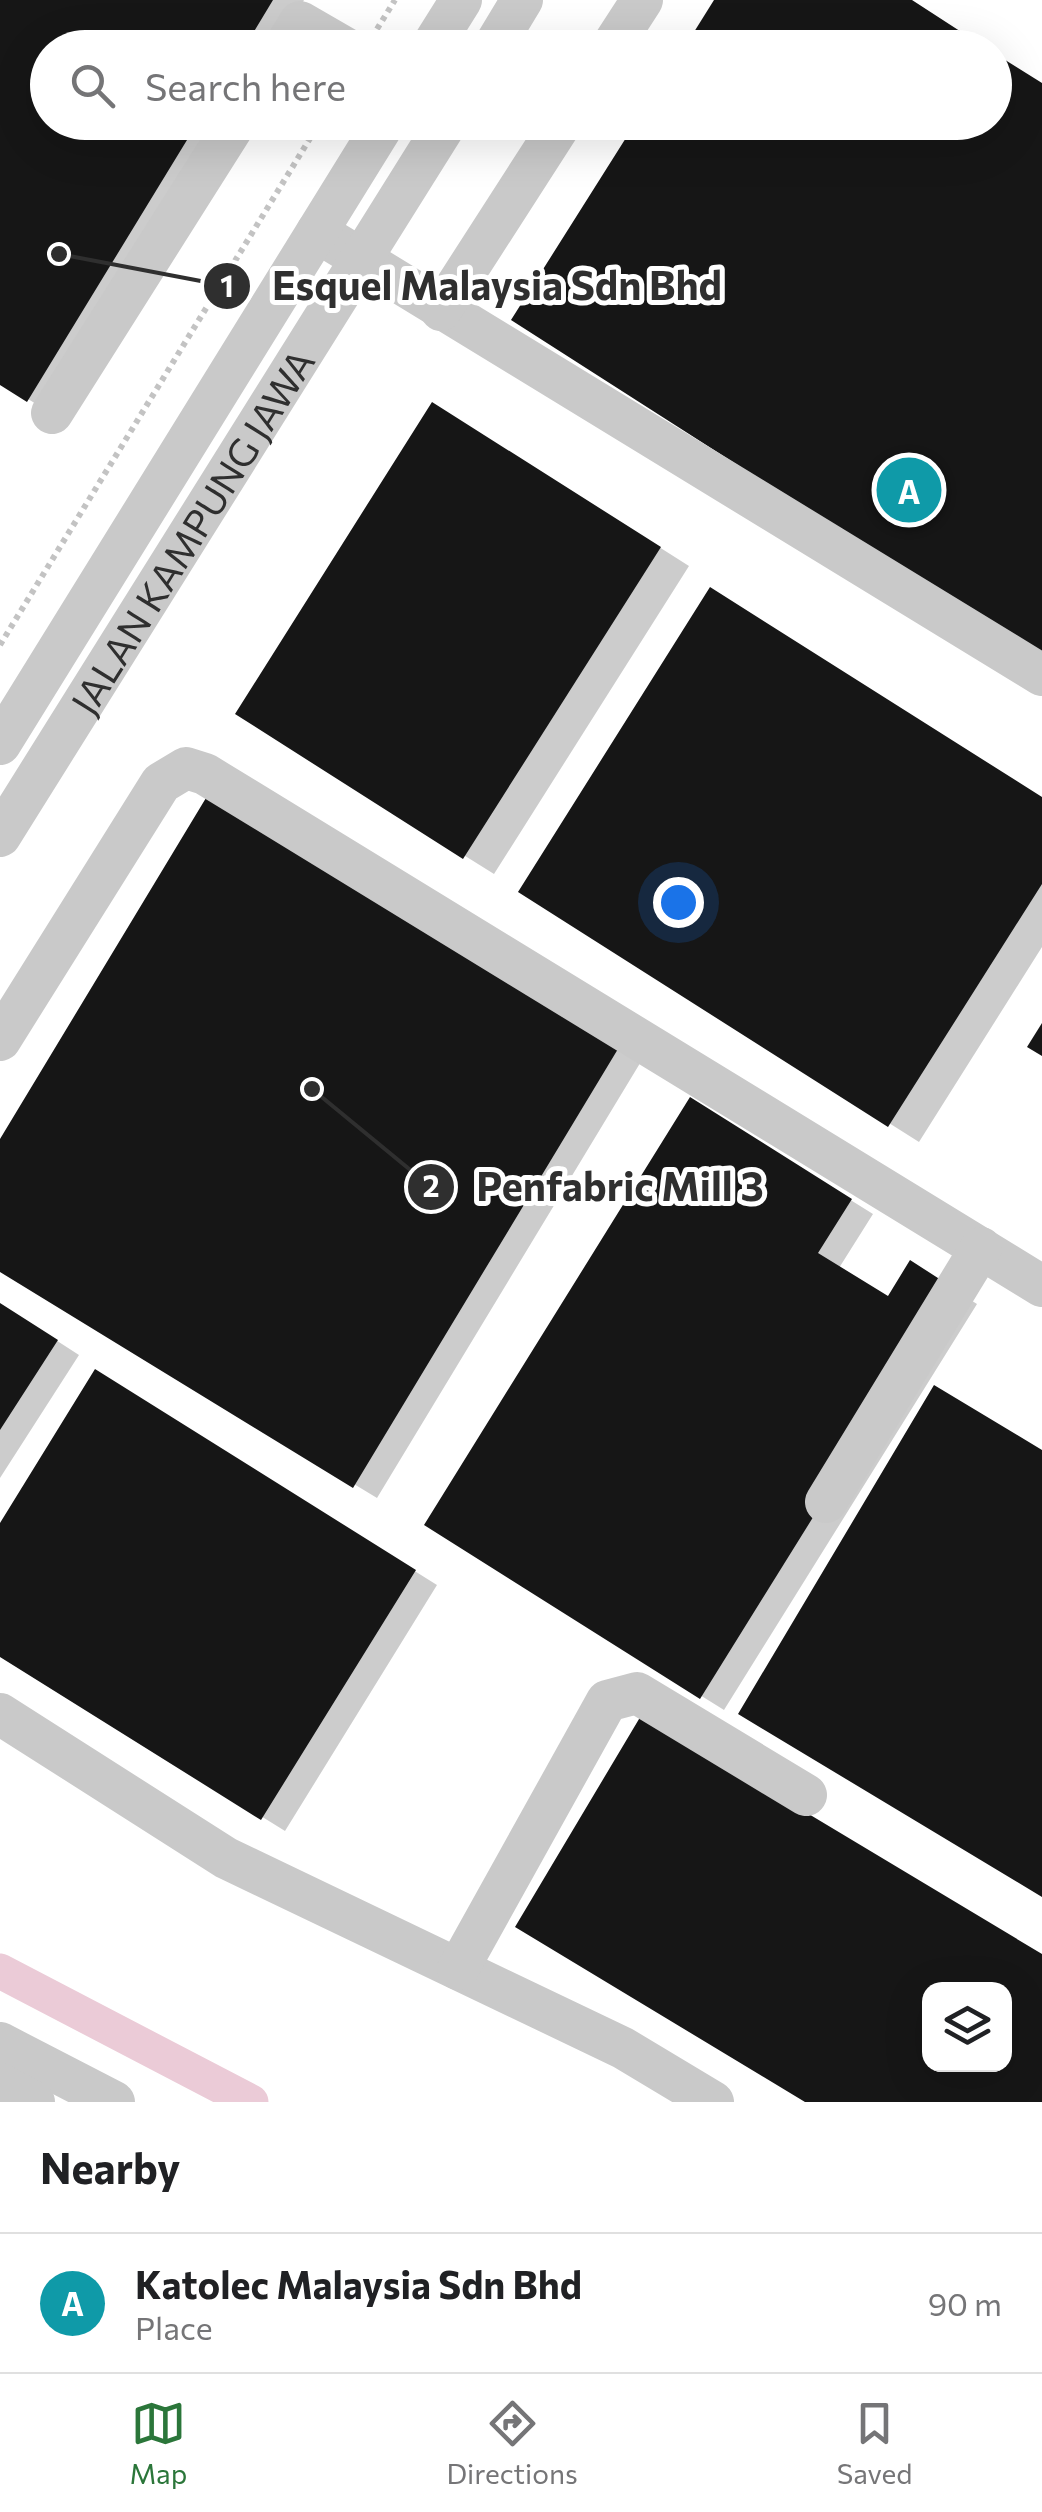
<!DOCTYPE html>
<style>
body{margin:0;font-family:Commissioner,sans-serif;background:#f6f6f6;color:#202124}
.controls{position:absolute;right:30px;bottom:30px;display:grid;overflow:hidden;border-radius:20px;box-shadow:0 10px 40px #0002}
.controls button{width:90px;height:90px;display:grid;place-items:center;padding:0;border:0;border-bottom:2px solid #e0e0e0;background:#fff;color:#202124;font:50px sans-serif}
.you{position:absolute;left:678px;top:902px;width:35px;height:35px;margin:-25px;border:8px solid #fff;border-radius:50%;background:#1a73e8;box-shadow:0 0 0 15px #1a73e833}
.badge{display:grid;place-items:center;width:65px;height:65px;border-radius:50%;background:#2b763a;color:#fff;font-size:32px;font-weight:700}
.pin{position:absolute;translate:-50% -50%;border:5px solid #fff;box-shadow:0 2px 10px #0006}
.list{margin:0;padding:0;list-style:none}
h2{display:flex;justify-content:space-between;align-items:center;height:130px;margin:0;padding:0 40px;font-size:42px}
h2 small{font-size:32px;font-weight:400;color:#757577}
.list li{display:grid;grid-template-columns:65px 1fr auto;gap:30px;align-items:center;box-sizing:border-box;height:140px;padding:0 40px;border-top:2px solid #e0e0e0}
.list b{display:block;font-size:38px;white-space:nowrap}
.list p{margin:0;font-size:32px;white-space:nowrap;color:#757577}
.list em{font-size:32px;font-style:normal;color:#757577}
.icon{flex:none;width:55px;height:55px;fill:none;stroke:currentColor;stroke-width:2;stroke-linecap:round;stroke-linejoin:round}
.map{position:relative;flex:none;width:1042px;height:2102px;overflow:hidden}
.search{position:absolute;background:#fff;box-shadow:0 10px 40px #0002;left:30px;right:30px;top:30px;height:110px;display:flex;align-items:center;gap:25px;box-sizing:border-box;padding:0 35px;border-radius:55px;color:#757577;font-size:38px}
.sheet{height:270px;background:#fff}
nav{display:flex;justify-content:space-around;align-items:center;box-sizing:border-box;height:140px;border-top:2px solid #e0e0e0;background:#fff;font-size:28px;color:#757577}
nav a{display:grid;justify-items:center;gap:5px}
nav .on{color:#2b763a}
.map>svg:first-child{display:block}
.shadow{fill:#0003}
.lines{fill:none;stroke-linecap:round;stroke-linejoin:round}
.canal{stroke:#ebcbd7;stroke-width:35}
.building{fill:#161616;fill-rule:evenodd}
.path{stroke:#c3c3c3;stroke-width:6;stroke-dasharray:5 5;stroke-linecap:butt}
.minor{stroke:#c9c9c9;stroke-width:42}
.labels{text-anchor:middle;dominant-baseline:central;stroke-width:10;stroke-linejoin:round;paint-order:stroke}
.street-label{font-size:38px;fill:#2f2f2f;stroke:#fff}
.leader{fill:none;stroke:#2f2f2f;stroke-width:4}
.callout-dot{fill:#2f2f2f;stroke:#fff;stroke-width:4}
.mark-label{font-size:30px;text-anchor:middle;font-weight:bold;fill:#fff}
.callout-label{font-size:40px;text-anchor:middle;font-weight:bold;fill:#2f2f2f;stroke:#fff;stroke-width:10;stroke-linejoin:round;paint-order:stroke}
</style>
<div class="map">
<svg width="1042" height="2102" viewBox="0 0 1042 2102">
<rect width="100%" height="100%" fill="#fff"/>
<path class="shadow" d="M 0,0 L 304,0 L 275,48 L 48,48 L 48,122 L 229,122 L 51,413 L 0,382 Z
M 462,422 L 689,566 L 494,874 L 238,714 Z
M 213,792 L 645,1055 L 377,1498 L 0,1270 L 0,1144 Z
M 1042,798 L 1042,947 L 919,1142 L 522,891 Z
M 713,1114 L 873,1214 L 839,1268 L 889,1299 L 934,1277 L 977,1304 L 724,1710 L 427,1525 Z
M 0,1304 L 79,1355 L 0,1478 Z
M 119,1386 L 437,1585 L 285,1831 L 0,1654 L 0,1527 Z"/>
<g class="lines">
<path class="canal" d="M 0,1971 L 251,2102"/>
</g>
<path class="building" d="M 0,0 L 273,0 L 244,48 L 48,48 L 48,122 L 198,122 L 27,402 L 0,385 Z
M 714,0 L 912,0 L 986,48 L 684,48 Z
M 994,53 L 1042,83 L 1042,660 L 511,320 L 636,122 L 994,122 Z
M 432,402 L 661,547 L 463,859 L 235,714 Z
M 710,587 L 1042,797 L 1042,884 L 888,1127 L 518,892 Z
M 212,788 L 624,1039 L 353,1488 L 0,1272 L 0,1139 Z
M 1042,1023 L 1042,1056 L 1027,1047 Z
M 690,1097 L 852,1199 L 818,1253 L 888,1296 L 910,1260 L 955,1289 L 700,1699 L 424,1525 Z
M 0,1303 L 58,1340 L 0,1430 Z
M 95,1369 L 416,1570 L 261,1820 L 0,1657 L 0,1523 Z
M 934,1385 L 1042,1450 L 1042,1897 L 738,1714 Z
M 642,1714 L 1042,1954 L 1042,2102 L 805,2102 L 515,1927 ZM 930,1990 L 1004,1990 L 1004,2064 L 930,2064 Z"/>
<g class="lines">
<path class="path" d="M 377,29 L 395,0
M 0,645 L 320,122"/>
<g class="minor">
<path d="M 284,48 L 300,22 L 345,48"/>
<path d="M 431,48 L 461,0"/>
<path d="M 493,48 L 522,0"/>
<path d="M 611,48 L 642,0"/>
<path d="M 317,232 L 1042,675"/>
<path d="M 441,310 L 562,122"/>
<path d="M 52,413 L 236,122"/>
<path d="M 0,744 L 385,122"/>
<path id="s1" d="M 0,836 L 447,122"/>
<path d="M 0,1040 L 161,783 L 186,768 L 205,774 L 1042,1286"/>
<path d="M 826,1502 L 981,1248"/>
<path d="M 0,1714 L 226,1858 L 623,2048 L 713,2102"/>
<path d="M 458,1969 L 607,1701 L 637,1693 L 806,1795"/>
<path d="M 0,2043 L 114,2102"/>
<path d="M 0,2084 L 34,2102"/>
</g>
</g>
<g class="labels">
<g class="street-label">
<text stroke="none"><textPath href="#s1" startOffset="360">JALAN KAMPUNG JAWA</textPath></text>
</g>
</g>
<path class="leader" d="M59 254L227 286M312 1089L431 1187"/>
<g class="callout-dot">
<circle cx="59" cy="254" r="10"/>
<circle cx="312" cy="1089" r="10"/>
<circle cx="227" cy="286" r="25"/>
<circle cx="431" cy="1187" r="25"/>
</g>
<g class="mark-label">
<text x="227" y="297">1</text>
<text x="431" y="1197">2</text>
</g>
<g class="callout-label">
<text x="497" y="300">Esquel Malaysia Sdn Bhd</text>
<text x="620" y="1201">Penfabric Mill 3</text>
</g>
</svg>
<div class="controls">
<button><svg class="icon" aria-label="layers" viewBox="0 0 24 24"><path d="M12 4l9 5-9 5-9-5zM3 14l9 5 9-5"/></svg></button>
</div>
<div class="you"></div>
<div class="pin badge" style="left:909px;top:490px;background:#0f9aa8">A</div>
<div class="search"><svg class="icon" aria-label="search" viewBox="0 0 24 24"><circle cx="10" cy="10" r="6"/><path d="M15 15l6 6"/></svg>Search here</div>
</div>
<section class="sheet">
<h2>Nearby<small></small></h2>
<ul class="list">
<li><span class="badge" style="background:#0f9aa8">A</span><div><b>Katolec Malaysia Sdn Bhd</b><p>Place</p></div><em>90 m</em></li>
</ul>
</section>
<nav>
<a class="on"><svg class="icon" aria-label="map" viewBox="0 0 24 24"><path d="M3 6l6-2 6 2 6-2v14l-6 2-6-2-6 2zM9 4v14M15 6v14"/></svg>Map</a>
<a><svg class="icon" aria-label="directions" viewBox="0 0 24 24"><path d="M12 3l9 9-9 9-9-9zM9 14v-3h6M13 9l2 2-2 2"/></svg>Directions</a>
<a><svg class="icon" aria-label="saved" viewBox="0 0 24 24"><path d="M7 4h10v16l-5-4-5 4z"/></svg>Saved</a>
</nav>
